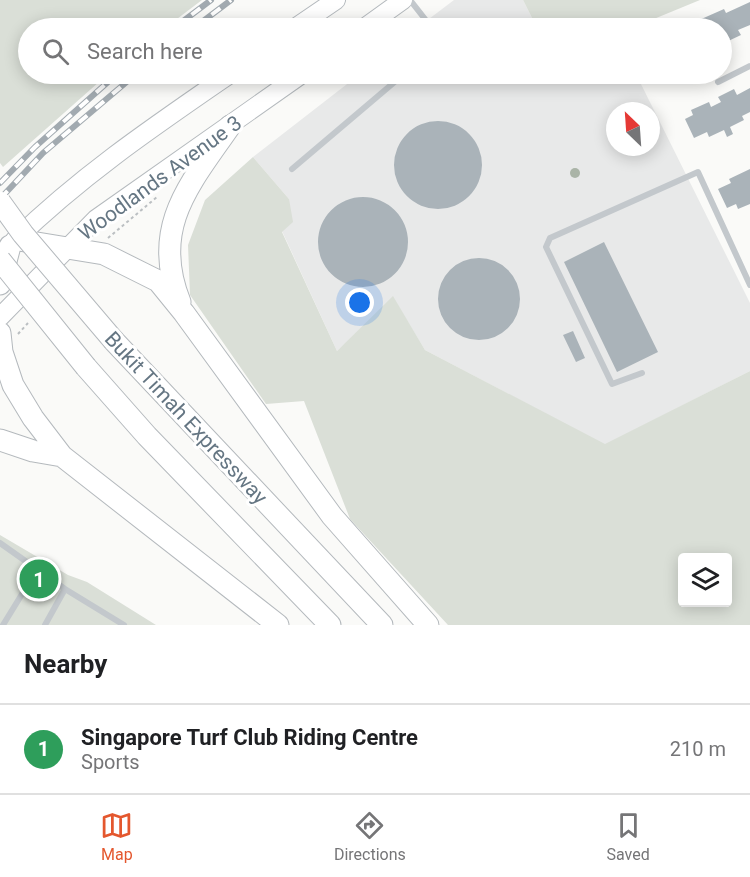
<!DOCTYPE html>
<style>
body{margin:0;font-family:Roboto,sans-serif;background:#f2f2f2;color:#202124}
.controls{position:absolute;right:18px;bottom:18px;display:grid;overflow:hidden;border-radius:6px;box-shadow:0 3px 15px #0003}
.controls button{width:54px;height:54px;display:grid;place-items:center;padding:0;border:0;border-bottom:2px solid #e0e0e0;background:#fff;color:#202124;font:30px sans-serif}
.compass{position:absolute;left:606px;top:102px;width:54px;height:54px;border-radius:50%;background:#fff;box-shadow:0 3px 15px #0003;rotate:335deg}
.you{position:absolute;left:360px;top:303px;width:21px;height:21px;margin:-15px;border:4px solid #fff;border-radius:50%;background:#1a73e8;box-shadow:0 0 0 9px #1a73e833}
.badge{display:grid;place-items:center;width:39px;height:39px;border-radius:50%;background:#e4572e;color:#fff;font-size:20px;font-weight:700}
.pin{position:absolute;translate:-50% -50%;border:3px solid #fff;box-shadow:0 2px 6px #0006}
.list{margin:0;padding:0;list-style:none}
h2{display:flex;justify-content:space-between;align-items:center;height:78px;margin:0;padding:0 24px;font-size:26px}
h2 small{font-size:20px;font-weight:400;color:#757577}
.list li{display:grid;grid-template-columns:39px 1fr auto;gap:18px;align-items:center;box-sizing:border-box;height:90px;padding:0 24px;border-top:2px solid #e0e0e0}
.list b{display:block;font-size:22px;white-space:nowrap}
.list p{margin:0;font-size:20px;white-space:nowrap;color:#757577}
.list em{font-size:20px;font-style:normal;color:#757577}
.icon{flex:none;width:33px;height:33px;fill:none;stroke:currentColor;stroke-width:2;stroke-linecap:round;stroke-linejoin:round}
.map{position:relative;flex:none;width:750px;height:625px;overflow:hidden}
.search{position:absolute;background:#fff;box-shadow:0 3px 15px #0003;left:18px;right:18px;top:18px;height:66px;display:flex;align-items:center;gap:15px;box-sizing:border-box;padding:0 21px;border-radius:33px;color:#757577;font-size:22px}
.sheet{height:168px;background:#fff}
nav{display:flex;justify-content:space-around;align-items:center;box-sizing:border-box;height:84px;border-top:2px solid #e0e0e0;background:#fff;font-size:16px;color:#757577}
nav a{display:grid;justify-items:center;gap:3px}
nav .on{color:#e4572e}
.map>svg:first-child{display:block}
.built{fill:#e8e9e9;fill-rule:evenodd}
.green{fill:#dadfd7;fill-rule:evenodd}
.building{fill:#aab3b9}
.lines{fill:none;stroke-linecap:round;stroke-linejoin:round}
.primary-casing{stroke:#b5babe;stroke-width:20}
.highway-casing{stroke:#b4b9bd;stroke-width:23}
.path{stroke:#bbbfc2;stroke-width:2;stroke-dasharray:3 3;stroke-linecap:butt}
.lane{stroke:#c3c8cc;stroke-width:6}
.primary{stroke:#fff;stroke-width:18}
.highway{stroke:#fff;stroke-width:21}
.rail-casing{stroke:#a2aab0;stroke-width:6}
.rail{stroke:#fff;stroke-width:4;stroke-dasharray:11;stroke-linecap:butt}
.highway-bridge-casing{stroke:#b4b9bd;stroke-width:23;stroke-linecap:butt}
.highway-bridge{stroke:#fff;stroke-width:21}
.tree{fill:#aab4a7}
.labels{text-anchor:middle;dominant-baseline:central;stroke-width:6;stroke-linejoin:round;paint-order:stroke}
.street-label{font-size:21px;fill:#657683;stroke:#fff}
</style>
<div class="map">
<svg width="750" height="625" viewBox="0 0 750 625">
<rect width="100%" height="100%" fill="#fafaf8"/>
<path class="built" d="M 454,0 L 523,0 L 537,28 L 417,28 Z
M 360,74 L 636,74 L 750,303 L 750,371 L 605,445 L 425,350 L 394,299 L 337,351 L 282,231 L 289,199 L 253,157 ZM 615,111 L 651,111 L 651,147 L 615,147 Z"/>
<path class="green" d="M 0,0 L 202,0 L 165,28 L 28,28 L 28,74 L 108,74 L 3,167 L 0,163 Z
M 523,0 L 700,0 L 632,28 L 537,28 Z
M 253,157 L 289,199 L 293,222 L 282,232 L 337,351 L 393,296 L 425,350 L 605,444 L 750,371 L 750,625 L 448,625 L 350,519 L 304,401 L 266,404 L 190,295 L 188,245 L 205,200 ZM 682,558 L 728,558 L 728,602 L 682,602 Z
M 0,535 L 68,575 L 87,582 L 156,625 L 0,625 Z"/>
<path class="building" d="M 750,2 L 750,25 L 738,30 L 741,35 L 724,43 L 722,28 L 681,28 L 724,9 L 726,13 Z
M 750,88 L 750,112 L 742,116 L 744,120 L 730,127 L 733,134 L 727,137 L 724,130 L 709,137 L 707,132 L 694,138 L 685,119 L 693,115 L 691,110 L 709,102 L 711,107 L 721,102 L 718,97 L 734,89 L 737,95 Z
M394 165a44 44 0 1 1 88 0a44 44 0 1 1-88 0Z
M 750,169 L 750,204 L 738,209 L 736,204 L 727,208 L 718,189 L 731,183 L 729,179 Z
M318 242a45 45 0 1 1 90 0a45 45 0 1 1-90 0Z
M 604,242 L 658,352 L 617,372 L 564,262 Z
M438 299a41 41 0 1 1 82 0a41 41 0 1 1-82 0Z
M 573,331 L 585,358 L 576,362 L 563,335 Z"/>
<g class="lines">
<defs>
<path id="primary" d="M 295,28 L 336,0
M 364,28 L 403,0
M 14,241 C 82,175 153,127 230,74
M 0,317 L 96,219 L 302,74"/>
<path id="highway" d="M 19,240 L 104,254 L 158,281 L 184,313 L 332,516 L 428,625
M 0,284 L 10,246
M 180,302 C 150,227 190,184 230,126
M 0,333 L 2,352 L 13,385 L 33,418 L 62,456 L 278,625
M 114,341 L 382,625
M 86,367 L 147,436 L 330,625
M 0,440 L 33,451 L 62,456"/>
</defs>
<use href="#primary" class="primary-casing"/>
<use href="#highway" class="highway-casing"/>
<path class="path" d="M 108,238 L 157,197
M 18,334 L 28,323"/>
<path class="lane" d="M 410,0 L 432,28
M 718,82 L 750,66
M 292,169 L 404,74
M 642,373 L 612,384 L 546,247 L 550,238 L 698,172 L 750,285
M 0,543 L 65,589 L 124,625
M 3,625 L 38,568
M 45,625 L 65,589"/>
<use href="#primary" class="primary"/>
<use href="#highway" class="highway"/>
<defs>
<path id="rail" d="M 174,28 L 211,0
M 194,28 L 231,0
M 0,183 L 35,147 L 117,74
M 0,199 L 43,153 L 136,74"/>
</defs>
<use href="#rail" class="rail-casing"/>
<use href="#rail" class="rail"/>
<defs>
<path id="highway-bridge" d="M 0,202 L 23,234 L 114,341
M 0,260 L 86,367"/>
</defs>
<use href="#highway-bridge" class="highway-bridge-casing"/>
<use href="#highway-bridge" class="highway-bridge"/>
</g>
<circle class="tree" cx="575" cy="173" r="5"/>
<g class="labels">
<g class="street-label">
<text transform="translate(160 178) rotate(-36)">Woodlands Avenue 3</text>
<text transform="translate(186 418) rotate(47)">Bukit Timah Expressway</text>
</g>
</g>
</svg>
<div class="controls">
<button><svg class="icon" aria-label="layers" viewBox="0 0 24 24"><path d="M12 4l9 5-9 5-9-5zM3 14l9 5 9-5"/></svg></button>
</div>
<svg class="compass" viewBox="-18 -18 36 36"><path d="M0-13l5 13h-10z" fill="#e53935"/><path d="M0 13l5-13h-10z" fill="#757577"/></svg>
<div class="you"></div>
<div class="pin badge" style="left:39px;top:579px;background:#2e9e5b">1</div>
<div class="search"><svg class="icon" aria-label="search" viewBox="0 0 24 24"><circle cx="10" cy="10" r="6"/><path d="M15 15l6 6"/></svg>Search here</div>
</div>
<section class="sheet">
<h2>Nearby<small></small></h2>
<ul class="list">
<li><span class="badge" style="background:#2e9e5b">1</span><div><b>Singapore Turf Club Riding Centre</b><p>Sports</p></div><em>210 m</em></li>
</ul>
</section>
<nav>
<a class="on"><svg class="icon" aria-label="map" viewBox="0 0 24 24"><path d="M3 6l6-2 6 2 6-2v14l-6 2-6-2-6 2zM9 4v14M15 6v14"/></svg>Map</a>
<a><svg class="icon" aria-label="directions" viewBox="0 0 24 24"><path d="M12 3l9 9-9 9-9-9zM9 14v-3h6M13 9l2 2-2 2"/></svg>Directions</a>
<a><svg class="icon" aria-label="saved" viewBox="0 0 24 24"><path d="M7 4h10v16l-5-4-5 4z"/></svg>Saved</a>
</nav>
